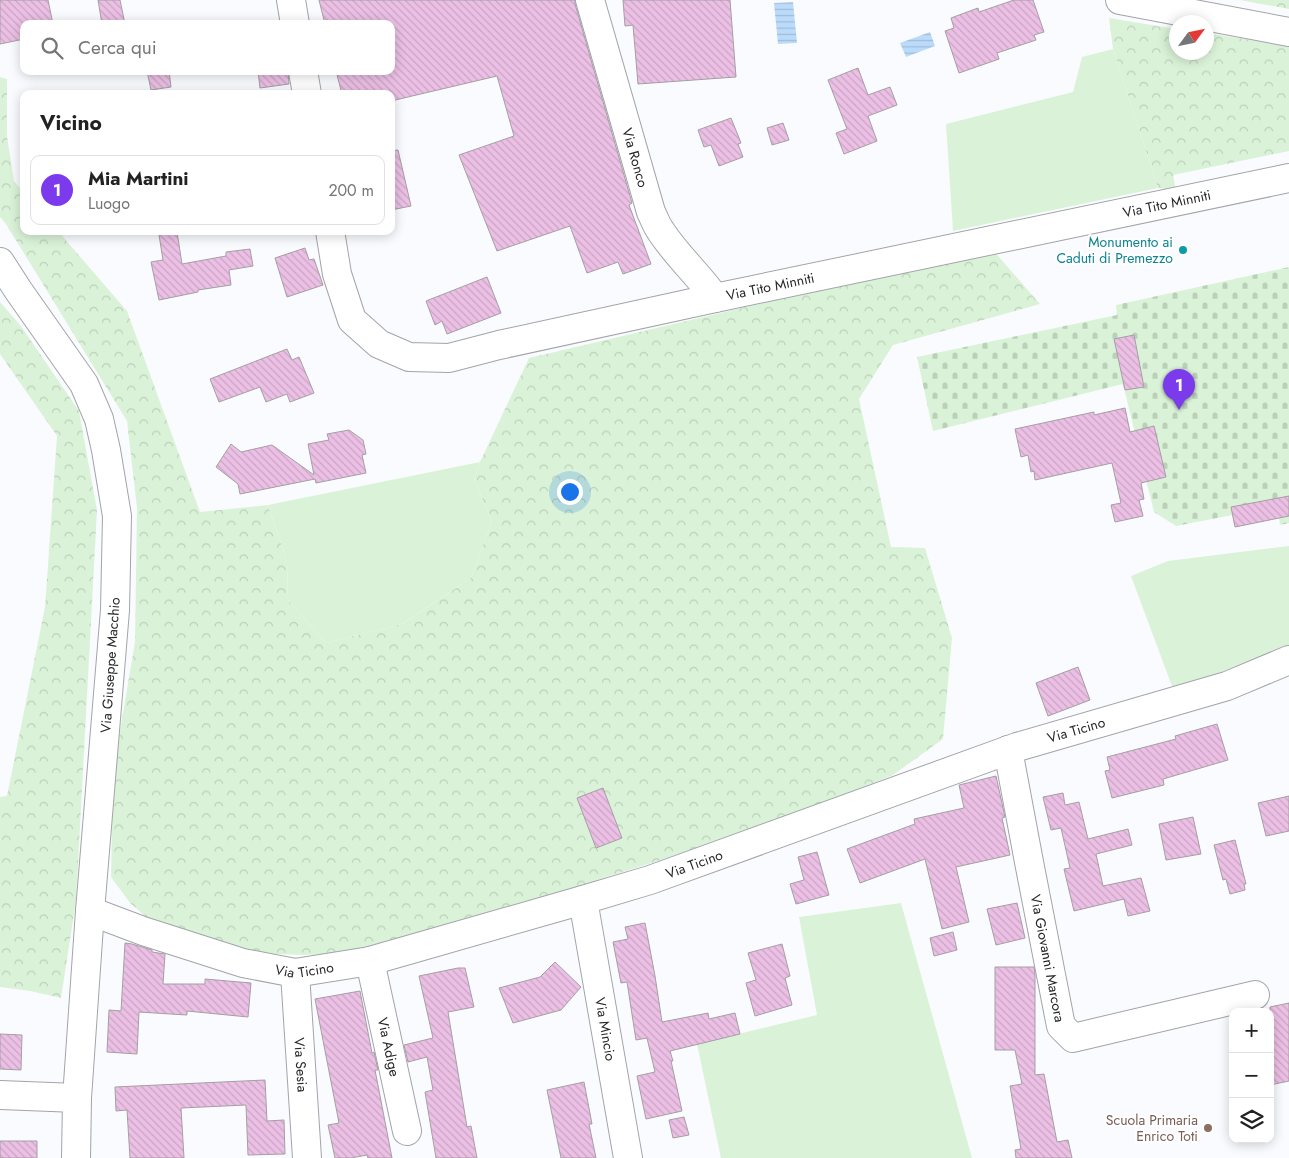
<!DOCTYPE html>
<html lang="it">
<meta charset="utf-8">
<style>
body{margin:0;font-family:Jost,sans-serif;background:#f6f6f6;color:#222}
.controls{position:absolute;right:15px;bottom:15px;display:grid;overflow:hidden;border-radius:10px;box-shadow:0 2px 12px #0003}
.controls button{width:45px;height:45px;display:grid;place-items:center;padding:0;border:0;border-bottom:1px solid #e0e0e0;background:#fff;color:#222;font:25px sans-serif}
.compass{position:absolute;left:1169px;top:15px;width:45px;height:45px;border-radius:50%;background:#fff;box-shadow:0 2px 12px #0003;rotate:57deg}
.you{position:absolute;left:569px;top:491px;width:18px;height:18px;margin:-12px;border:4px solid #fff;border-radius:50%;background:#1a73e8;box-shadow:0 0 0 8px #1a73e833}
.badge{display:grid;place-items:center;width:32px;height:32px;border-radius:50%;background:#7c3aed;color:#fff;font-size:16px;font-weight:700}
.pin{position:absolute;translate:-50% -41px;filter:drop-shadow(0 1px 2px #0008)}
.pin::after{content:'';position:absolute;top:26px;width:18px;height:15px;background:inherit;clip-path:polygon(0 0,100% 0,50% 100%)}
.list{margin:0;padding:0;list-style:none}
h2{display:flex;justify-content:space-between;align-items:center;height:65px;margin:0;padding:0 20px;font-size:21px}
h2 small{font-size:16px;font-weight:400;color:#767676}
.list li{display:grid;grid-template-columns:32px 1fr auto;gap:15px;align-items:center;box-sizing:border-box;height:70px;margin:0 10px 10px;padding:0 10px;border:1px solid #e0e0e0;border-radius:10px}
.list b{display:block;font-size:19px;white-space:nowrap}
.list p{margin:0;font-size:16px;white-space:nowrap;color:#767676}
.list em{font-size:16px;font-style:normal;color:#767676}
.icon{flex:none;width:28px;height:28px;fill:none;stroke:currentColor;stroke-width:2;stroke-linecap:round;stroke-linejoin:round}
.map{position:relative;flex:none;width:1289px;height:1158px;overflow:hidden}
.search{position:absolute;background:#fff;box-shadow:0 2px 12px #0003;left:20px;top:20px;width:375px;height:55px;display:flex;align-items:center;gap:12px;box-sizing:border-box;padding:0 18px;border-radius:10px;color:#767676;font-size:19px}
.panel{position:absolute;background:#fff;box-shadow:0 2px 12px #0003;left:20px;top:90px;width:375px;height:145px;border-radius:10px}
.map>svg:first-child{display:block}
.green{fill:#daf3d8}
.forest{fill:url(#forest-crowns)}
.cemetery{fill:url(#cemetery-stones)}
.water{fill:url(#water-rules)}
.building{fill:url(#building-back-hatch);stroke:#a49fa3}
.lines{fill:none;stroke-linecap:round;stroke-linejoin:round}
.minor-casing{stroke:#a3a4aa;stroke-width:30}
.minor{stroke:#fff;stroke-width:28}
.culture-dot{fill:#0f9aa8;stroke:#fff;stroke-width:2}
.education-dot{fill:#8d6e63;stroke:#fff;stroke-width:2}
.labels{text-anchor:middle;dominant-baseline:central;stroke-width:4;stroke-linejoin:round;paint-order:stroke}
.street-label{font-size:14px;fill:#262729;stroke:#fff}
.culture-label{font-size:14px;fill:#0d838f;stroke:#fff;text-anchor:end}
.education-label{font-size:14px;fill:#785e54;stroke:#fff;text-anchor:end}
</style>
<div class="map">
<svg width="1289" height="1158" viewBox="0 0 1289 1158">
<defs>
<pattern id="forest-crowns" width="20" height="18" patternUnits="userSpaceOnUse" patternTransform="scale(1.25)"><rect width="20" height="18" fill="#daf3d8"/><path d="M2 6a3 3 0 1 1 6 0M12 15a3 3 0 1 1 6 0" fill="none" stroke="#bbd0b9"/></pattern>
<pattern id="cemetery-stones" width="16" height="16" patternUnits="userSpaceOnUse" patternTransform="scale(1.25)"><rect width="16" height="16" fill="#daf3d8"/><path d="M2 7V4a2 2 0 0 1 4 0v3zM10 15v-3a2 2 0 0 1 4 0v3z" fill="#bbd0b9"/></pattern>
<pattern id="water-rules" width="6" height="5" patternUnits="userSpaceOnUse" patternTransform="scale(1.25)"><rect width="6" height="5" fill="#bbdbfb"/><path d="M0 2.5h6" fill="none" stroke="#a1bcd7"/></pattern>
<pattern id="building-back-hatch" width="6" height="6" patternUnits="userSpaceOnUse" patternTransform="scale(1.25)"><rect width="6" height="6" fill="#ecc0e5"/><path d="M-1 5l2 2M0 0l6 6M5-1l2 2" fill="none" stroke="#caa5c4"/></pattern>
</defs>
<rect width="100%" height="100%" fill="#fafbfe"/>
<path class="green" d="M 1113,49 L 1158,188 L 953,231 L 946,124 L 1073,92 L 1082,57 Z
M 480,462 L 474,480 L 492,521 L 471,578 L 402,624 L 326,643 L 288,600 L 287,562 L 268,505 Z
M 1289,546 L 1289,648 L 1173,689 L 1131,576 L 1168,561 Z
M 901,903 L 972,1158 L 721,1158 L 697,1044 L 817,1015 L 799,917 Z"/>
<path class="forest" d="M 1240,0 L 1289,0 L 1289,9 Z
M 1109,18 L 1176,29 L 1176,52 L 1206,52 L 1207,33 L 1289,46 L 1289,151 L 1173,175 L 1176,190 L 1158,188 L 1113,49 Z
M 0,77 L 7,79 L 7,136 L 14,181 L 24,193 L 24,231 L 58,231 L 127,311 L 200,512 L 268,505 L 287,562 L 288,600 L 326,643 L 402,624 L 471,578 L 492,521 L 474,480 L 480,462 L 529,358 L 992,249 L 1040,304 L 893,345 L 859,399 L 891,547 L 925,548 L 952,638 L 943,739 L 893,775 L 779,821 L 729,839 L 603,878 L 552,899 L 438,931 L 341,954 L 300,955 L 252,953 L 151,921 L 130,903 L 111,877 L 113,772 L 135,642 L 137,508 L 127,421 L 6,224 L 0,217 Z
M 0,302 L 21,326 L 79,411 L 97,510 L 76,901 L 61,998 L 30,991 L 0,987 L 0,797 L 7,796 L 45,607 L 57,436 L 0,354 Z"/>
<path class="cemetery" d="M 1289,267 L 1289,523 L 1280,525 L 1279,518 L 1235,527 L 1233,515 L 1176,526 L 1154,512 L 1123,384 L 933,431 L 917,357 L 1117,315 L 1116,305 Z"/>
<path class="water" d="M 793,2 L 797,43 L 778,44 L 774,3 Z
M 930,32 L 935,46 L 906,57 L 900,43 Z"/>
<path class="building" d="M 0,0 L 48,0 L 53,24 L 24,24 L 24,39 L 0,44 Z
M 98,0 L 120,0 L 125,24 L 102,24 Z
M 319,0 L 575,0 L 575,4 L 632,203 L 629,205 L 651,264 L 623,274 L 618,262 L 587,273 L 570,226 L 497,251 L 459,155 L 514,136 L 497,76 L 391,101 L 391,94 L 342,94 L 336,71 L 391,71 L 391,24 L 325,24 Z
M 623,0 L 730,0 L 736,77 L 638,84 L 633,25 L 625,26 Z
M 1014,0 L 1033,0 L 1044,32 L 1034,35 L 1036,40 L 997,53 L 999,59 L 959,73 L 945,31 L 954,28 L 951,18 L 978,8 L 979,12 Z
M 858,68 L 868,95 L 890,87 L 897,105 L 868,116 L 877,141 L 844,154 L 836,133 L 847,129 L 828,80 Z
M 147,71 L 169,71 L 171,87 L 151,90 Z
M 258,71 L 288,71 L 289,84 L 260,88 Z
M 731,118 L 741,143 L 738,144 L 743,157 L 719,166 L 711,145 L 704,147 L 698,130 Z
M 783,123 L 789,140 L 772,145 L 767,128 Z
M 398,150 L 411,206 L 391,210 L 391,151 Z
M 177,232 L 182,264 L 226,256 L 226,252 L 250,249 L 253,266 L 229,270 L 231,285 L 198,290 L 198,292 L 159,300 L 151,262 L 163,260 L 159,235 Z
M 305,248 L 309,260 L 314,259 L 323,285 L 287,297 L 275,258 Z
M 487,277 L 501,313 L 447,334 L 442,321 L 435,325 L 426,301 Z
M 1134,335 L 1144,387 L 1125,390 L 1114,339 Z
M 287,349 L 292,360 L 299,357 L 314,393 L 290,402 L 287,394 L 266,402 L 260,387 L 219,402 L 210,379 Z
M 1125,408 L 1130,432 L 1154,426 L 1166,477 L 1141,483 L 1144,499 L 1139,500 L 1143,516 L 1115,522 L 1111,505 L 1121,503 L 1112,463 L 1035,480 L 1034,471 L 1031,472 L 1028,455 L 1021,457 L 1015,429 L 1094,412 L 1094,415 Z
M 349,430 L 363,440 L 366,454 L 362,455 L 366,473 L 316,483 L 315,479 L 240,494 L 238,484 L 216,467 L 231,444 L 241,452 L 272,445 L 314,475 L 308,444 L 329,440 L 327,434 Z
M 1289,496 L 1289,516 L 1235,527 L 1231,507 Z
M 1078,667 L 1090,700 L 1048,716 L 1036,683 Z
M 1217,724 L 1228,760 L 1163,779 L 1164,785 L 1112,798 L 1105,771 L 1110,770 L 1107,757 L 1176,739 L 1175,736 Z
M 996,776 L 1005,817 L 1002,818 L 1010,855 L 956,867 L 969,922 L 942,929 L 925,859 L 860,883 L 847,849 L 915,824 L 914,819 L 964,808 L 959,785 Z
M 603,788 L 622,838 L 596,848 L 577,798 Z
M 1063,793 L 1065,805 L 1079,802 L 1088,839 L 1128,829 L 1132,845 L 1096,854 L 1103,886 L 1141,878 L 1150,911 L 1128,916 L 1124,899 L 1074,911 L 1064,869 L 1070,868 L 1061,828 L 1051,830 L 1043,797 Z
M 1289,796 L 1289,831 L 1266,836 L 1258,803 Z
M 1193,817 L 1201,854 L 1166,860 L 1159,824 Z
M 1235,840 L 1246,884 L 1244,884 L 1245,890 L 1230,894 L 1226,879 L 1223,880 L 1214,845 Z
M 817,852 L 829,895 L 796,904 L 790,884 L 804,880 L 798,857 Z
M 1017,903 L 1025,938 L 996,945 L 987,909 Z
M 645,923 L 655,976 L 662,1022 L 708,1013 L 709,1019 L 735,1013 L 740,1034 L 670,1051 L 673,1061 L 671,1061 L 682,1111 L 646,1119 L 637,1076 L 655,1072 L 647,1038 L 636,1040 L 627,982 L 621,983 L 613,942 L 628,939 L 625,927 Z
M 953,932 L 957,950 L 934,956 L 930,938 Z
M 125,943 L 132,944 L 152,950 L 152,952 L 165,954 L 163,984 L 205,984 L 205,979 L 251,983 L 248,1017 L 187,1011 L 187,1015 L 139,1012 L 137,1054 L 107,1052 L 109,1010 L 121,1011 Z
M 782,944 L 790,976 L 785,978 L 792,1005 L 755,1016 L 746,983 L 756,980 L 748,953 Z
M 555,962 L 581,987 L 561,1010 L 513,1023 L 499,988 L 540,977 Z
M 995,967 L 1034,967 L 1035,974 L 1035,1075 L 1044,1074 L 1057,1142 L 1068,1140 L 1072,1158 L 1016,1158 L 1015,1150 L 1021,1149 L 1010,1086 L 1022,1084 L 1015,1050 L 995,1050 Z
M 458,968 L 465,968 L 474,1007 L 448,1012 L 467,1127 L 471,1126 L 477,1158 L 436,1158 L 425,1092 L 433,1090 L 427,1057 L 408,1062 L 404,1045 L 433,1038 L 419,976 Z
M 360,991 L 372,1053 L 374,1052 L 378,1070 L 375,1070 L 392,1158 L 368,1158 L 367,1155 L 351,1158 L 335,1158 L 328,1125 L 339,1123 L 315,999 Z
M 1289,1003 L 1289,1081 L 1270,1085 L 1270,1007 Z
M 0,1034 L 22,1035 L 21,1070 L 0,1069 Z
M 265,1080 L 267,1121 L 284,1120 L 285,1154 L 248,1155 L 246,1105 L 181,1108 L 184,1158 L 130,1158 L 127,1110 L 116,1111 L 115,1087 Z
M 584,1082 L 592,1124 L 589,1124 L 596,1158 L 561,1158 L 547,1090 Z
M 684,1117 L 689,1135 L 673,1138 L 669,1120 Z
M 0,1141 L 37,1141 L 37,1158 L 0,1158 Z"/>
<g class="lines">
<defs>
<g id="minor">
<path d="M 291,0 L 295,24"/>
<path id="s1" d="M 590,0 L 651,212 C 654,218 656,224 660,230 C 676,255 698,274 715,298"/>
<path d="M 1120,0 L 1289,32"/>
<path d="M 303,71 L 307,94"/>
<path id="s2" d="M 330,231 L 337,274 L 352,320 L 379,344 L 409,357 L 449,358 L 499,345 L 715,298 L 1289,178"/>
<path d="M 0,262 L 18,290 L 84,384 L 99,419 L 106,450 L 117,516 L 115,610 L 90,911 L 77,1098 L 76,1158"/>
<path id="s3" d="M 1008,750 L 1029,862 L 1061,1026 L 1073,1038 L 1255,995"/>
<path id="s4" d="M 583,900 L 628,1158"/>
<path id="s5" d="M 90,911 L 143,931 L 243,963 L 295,973 L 370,961 L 583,900 L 650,880 L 1017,747 L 1227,686 L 1289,660"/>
<path id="s6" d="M 370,961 L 407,1131"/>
<path id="s7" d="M 295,973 L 307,1158"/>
<path d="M 0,1095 L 77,1098"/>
</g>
</defs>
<use href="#minor" class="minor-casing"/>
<use href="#minor" class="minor"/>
</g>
<circle class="culture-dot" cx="1183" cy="250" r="5"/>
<circle class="education-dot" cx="1208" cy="1128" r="5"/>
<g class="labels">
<g class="street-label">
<text stroke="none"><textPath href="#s1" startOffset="164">Via Ronco</textPath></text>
<text stroke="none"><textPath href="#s2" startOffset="935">Via Tito Minniti</textPath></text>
<text stroke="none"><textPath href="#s2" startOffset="530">Via Tito Minniti</textPath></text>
<text transform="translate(110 665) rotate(-86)">Via Giuseppe Macchio</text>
<text stroke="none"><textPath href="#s5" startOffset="1034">Via Ticino</textPath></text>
<text stroke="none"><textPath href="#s5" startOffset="629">Via Ticino</textPath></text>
<text stroke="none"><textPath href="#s3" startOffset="212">Via Giovanni Marcora</textPath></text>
<text stroke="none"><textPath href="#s5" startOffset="224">Via Ticino</textPath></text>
<text stroke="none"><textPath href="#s4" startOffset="131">Via Mincio</textPath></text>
<text stroke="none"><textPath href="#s6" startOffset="88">Via Adige</textPath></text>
<text stroke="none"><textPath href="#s7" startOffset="92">Via Sesia</textPath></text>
</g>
<g class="culture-label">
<text x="1173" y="242">Monumento ai<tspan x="1173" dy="16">Caduti di Premezzo</tspan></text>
</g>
<g class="education-label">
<text x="1198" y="1120">Scuola Primaria<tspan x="1198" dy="16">Enrico Toti</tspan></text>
</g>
</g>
</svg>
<div class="controls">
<button>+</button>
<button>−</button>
<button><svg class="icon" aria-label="layers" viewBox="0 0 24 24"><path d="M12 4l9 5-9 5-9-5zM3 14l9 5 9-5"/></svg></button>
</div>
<svg class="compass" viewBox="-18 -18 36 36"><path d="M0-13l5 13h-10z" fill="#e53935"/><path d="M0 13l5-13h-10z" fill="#767676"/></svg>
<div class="you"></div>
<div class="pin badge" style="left:1179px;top:410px">1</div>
<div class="search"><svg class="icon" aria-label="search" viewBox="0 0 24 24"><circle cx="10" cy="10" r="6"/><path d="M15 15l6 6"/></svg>Cerca qui</div>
<section class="panel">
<h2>Vicino<small></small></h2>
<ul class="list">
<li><span class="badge">1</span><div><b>Mia Martini</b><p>Luogo</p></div><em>200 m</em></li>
</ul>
</section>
</div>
